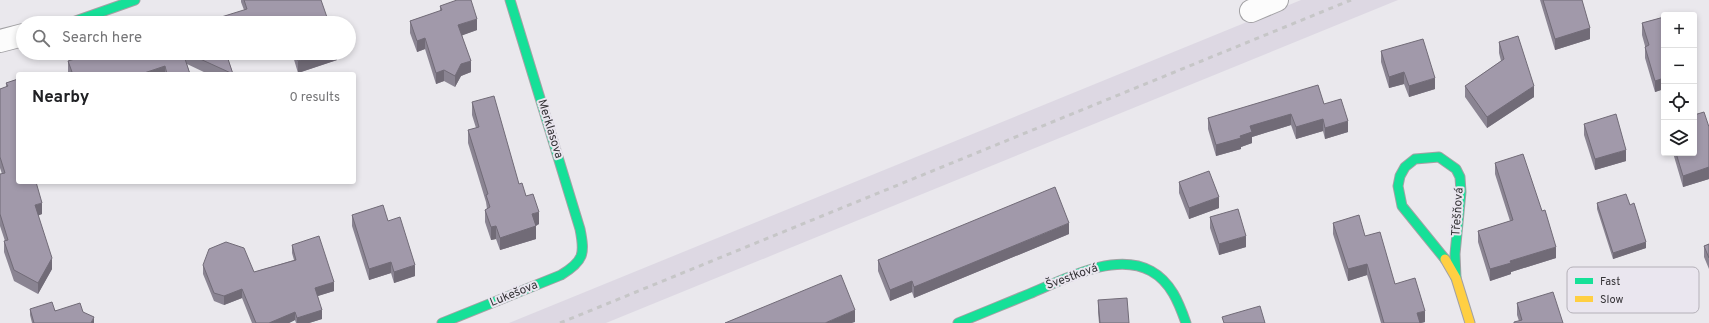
<!DOCTYPE html>
<meta charset="utf-8">
<style>
body{margin:0;font-family:Overpass,sans-serif;background:#f6f6f6;color:#202124}
.controls{position:absolute;right:12px;top:12px;display:grid;overflow:hidden;border-radius:4px;box-shadow:0 2px 6px #0003}
.controls button{width:36px;height:36px;display:grid;place-items:center;padding:0;border:0;border-bottom:1px solid #e0e0e0;background:#fff;color:#202124;font:20px sans-serif}
.list{margin:0;padding:0;list-style:none}
h2{display:flex;justify-content:space-between;align-items:center;height:52px;margin:0;padding:0 16px;font-size:17px}
h2 small{font-size:13px;font-weight:400;color:#757577}
.icon{flex:none;width:22px;height:22px;fill:none;stroke:currentColor;stroke-width:2;stroke-linecap:round;stroke-linejoin:round}
.map{position:relative;flex:none;width:1709px;height:323px;overflow:hidden}
.search{position:absolute;background:#fff;box-shadow:0 2px 6px #0003;left:16px;top:16px;width:340px;height:44px;display:flex;align-items:center;gap:10px;box-sizing:border-box;padding:0 14px;border-radius:22px;color:#757577;font-size:15px}
.panel{position:absolute;background:#fff;box-shadow:0 2px 6px #0003;left:16px;top:72px;width:340px;height:112px;border-radius:4px}
.map>svg:first-child{display:block}
.built{fill:#ddd8e3}
.lines{fill:none;stroke-linecap:round;stroke-linejoin:round}
.street-casing{stroke:#a2a1a4;stroke-width:24}
.fast-casing{stroke:#a2a1a4;stroke-width:11}
.slow-casing{stroke:#a2a1a4;stroke-width:11}
.street{stroke:#fcfcfc;stroke-width:22}
.fast{stroke:#16e098;stroke-width:9}
.slow{stroke:#ffcf43;stroke-width:9}
.rail{stroke:#c6c6c7;stroke-width:3;stroke-dasharray:5 5;stroke-linecap:butt}
.wall{fill:#8a8492}
.shaded-wall{fill:#716b77}
.building{fill:#a199aa;stroke:#716b77}
.labels{text-anchor:middle;dominant-baseline:central;stroke-width:4;stroke-linejoin:round;paint-order:stroke}
.street-label{font-size:12px;fill:#353337;stroke:#eae6ef}
.key{fill:#eae6ef;stroke:#b4b0b8;stroke-width:1}
.key-label{font-size:11px;fill:#353337}
</style>
<div class="map">
<svg width="1709" height="323" viewBox="0 0 1709 323">
<rect width="100%" height="100%" fill="#eae8ed"/>
<path class="built" d="M 1301,0 L 1398,0 L 606,323 L 509,323 Z"/>
<g class="lines">
<defs>
<path id="street" d="M 1251,11 L 1277,0
M 0,41 L 23,35"/>
<path id="fast" d="M 70,23 L 135,0
M 1445,259 L 1402,206 L 1398,186 L 1400,176 L 1405,167 L 1415,159 L 1439,157 L 1456,169 L 1460,177 L 1461,192 L 1455,254 L 1456,278
M 442,323 L 561,275 C 584,261 585,254 580,229 L 510,0
M 958,323 C 982,313 1005,304 1029,294 C 1063,280 1115,251 1151,271 C 1171,282 1179,303 1186,323"/>
<path id="slow" d="M 1445,259 L 1456,278 L 1470,323"/>
</defs>
<use href="#street" class="street-casing"/>
<use href="#fast" class="fast-casing"/>
<use href="#slow" class="slow-casing"/>
<use href="#street" class="street"/>
<use href="#fast" class="fast"/>
<use href="#slow" class="slow"/>
<path class="rail" d="M 560,323 L 1351,0"/>
</g>
<path class="wall" d="M 241,0 L 321,0 L 244,10 L 241,2 Z
M 1540,0 L 1582,0 L 1590,39 L 1555,50 Z
M 440,6 L 477,30 L 462,35 L 471,72 L 461,76 L 455,87 L 444,81 L 436,84 L 425,49 L 417,52 L 410,33 L 410,21 L 440,11 Z
M 1664,17 L 1664,89 L 1655,92 L 1645,58 L 1645,46 L 1642,35 L 1642,23 Z
M 1499,42 L 1534,97 L 1487,128 L 1465,97 L 1465,86 L 1501,61 L 1499,53 Z
M 1381,51 L 1435,89 L 1409,97 L 1404,84 L 1389,88 L 1381,62 Z
M 95,53 L 226,53 L 233,74 L 208,74 L 187,64 L 190,74 L 65,74 L 68,73 L 68,61 Z
M 292,53 L 337,53 L 337,60 L 298,73 Z
M 18,79 L 18,182 L 42,214 L 38,215 L 52,269 L 38,294 L 14,281 L 4,252 L 4,241 L 5,241 L 0,226 L 0,174 L 2,174 L 0,168 L 0,89 L 6,87 L 6,83 Z
M 472,102 L 526,196 L 539,224 L 536,226 L 536,239 L 500,250 L 496,239 L 491,240 L 485,222 L 485,210 L 487,209 L 486,202 L 468,143 L 468,130 L 476,128 L 472,115 Z
M 1324,104 L 1348,132 L 1325,139 L 1323,131 L 1296,139 L 1291,125 L 1252,137 L 1252,143 L 1241,147 L 1241,149 L 1216,156 L 1208,129 L 1208,118 Z
M 1584,124 L 1626,161 L 1595,170 L 1584,135 Z
M 1709,127 L 1709,179 L 1683,187 L 1673,153 L 1694,153 Z
M 1495,163 L 1556,258 L 1511,272 L 1511,274 L 1490,281 L 1478,242 L 1478,231 L 1510,221 L 1495,174 Z
M 1179,182 L 1219,208 L 1189,219 L 1179,193 Z
M 1597,203 L 1630,205 L 1646,248 L 1613,259 L 1597,209 Z
M 352,215 L 388,221 L 415,276 L 394,283 L 391,273 L 369,280 L 352,226 Z
M 1210,217 L 1246,247 L 1219,255 L 1210,228 Z
M 1333,223 L 1365,236 L 1395,284 L 1425,322 L 1421,323 L 1381,323 L 1367,275 L 1348,281 L 1333,234 Z
M 1069,234 L 914,298 L 912,292 L 890,301 L 878,271 L 878,260 Z
M 1709,244 L 1709,269 L 1704,257 L 1704,246 Z
M 292,245 L 334,291 L 317,296 L 322,319 L 309,323 L 296,323 L 295,320 L 289,323 L 252,323 L 242,298 L 224,305 L 214,301 L 203,274 L 203,265 L 254,272 L 294,260 L 292,253 Z
M 1098,300 L 1129,323 L 1099,323 L 1098,312 Z
M 1517,303 L 1563,323 L 1519,321 L 1517,315 Z
M 30,309 L 83,312 L 94,323 L 32,323 L 30,315 Z"/>
<path class="shaded-wall" d="M 477,19 L 477,30 L 458,37 L 458,25 Z
M 1590,28 L 1590,39 L 1555,50 L 1555,39 Z
M 425,38 L 425,49 L 417,52 L 417,41 Z
M 324,53 L 337,53 L 337,60 L 298,73 L 298,61 Z
M 471,61 L 471,72 L 461,76 L 455,87 L 455,76 L 461,64 Z
M 165,66 L 165,74 L 141,74 Z
M 444,70 L 444,81 L 436,84 L 436,73 Z
M 1404,72 L 1404,84 L 1389,88 L 1389,77 Z
M 1435,78 L 1435,89 L 1409,97 L 1409,86 Z
M 1664,78 L 1664,89 L 1655,92 L 1655,81 Z
M 1534,86 L 1534,97 L 1487,128 L 1487,117 Z
M 1291,114 L 1291,125 L 1252,137 L 1252,143 L 1241,147 L 1241,149 L 1216,156 L 1216,145 L 1240,136 L 1250,126 Z
M 1323,119 L 1323,131 L 1296,139 L 1296,127 Z
M 1348,121 L 1348,132 L 1325,139 L 1325,128 Z
M 1626,150 L 1626,161 L 1595,170 L 1595,159 Z
M 1709,167 L 1709,179 L 1683,187 L 1683,176 Z
M 1219,197 L 1219,208 L 1189,219 L 1189,208 Z
M 42,203 L 42,214 L 35,217 L 35,205 Z
M 539,212 L 539,224 L 532,227 L 532,214 Z
M 1069,223 L 1069,234 L 914,298 L 914,287 Z
M 496,226 L 496,239 L 491,240 L 491,227 Z
M 536,226 L 536,239 L 500,250 L 500,238 Z
M 1246,236 L 1246,247 L 1219,255 L 1219,244 Z
M 1646,242 L 1646,248 L 1613,259 L 1613,253 Z
M 1556,247 L 1556,258 L 1511,272 L 1511,274 L 1490,281 L 1490,269 L 1510,261 Z
M 52,258 L 52,269 L 38,294 L 38,283 Z
M 391,262 L 391,273 L 369,280 L 369,269 Z
M 1367,264 L 1367,275 L 1348,281 L 1348,269 Z
M 415,265 L 415,276 L 394,283 L 394,272 Z
M 912,281 L 912,292 L 890,301 L 890,290 Z
M 334,282 L 334,291 L 315,297 L 315,288 Z
M 242,289 L 242,298 L 224,305 L 224,296 Z
M 322,310 L 322,319 L 309,323 L 297,323 L 297,318 Z
M 855,310 L 855,322 L 852,323 L 825,323 Z
M 1425,311 L 1425,322 L 1421,323 L 1417,323 L 1417,313 Z
M 295,312 L 295,320 L 289,323 L 269,323 Z
M 94,317 L 94,323 L 91,323 Z"/>
<path class="building" d="M 244,0 L 321,0 L 329,23 L 202,23 L 247,9 Z
M 457,0 L 471,0 L 477,19 L 458,25 L 471,61 L 461,64 L 455,76 L 444,70 L 436,73 L 425,38 L 417,41 L 410,21 L 442,10 L 440,6 Z
M 1543,0 L 1582,0 L 1590,28 L 1555,39 Z
M 1664,17 L 1664,78 L 1655,81 L 1645,47 L 1649,45 L 1642,23 Z
M 1518,36 L 1534,86 L 1487,117 L 1465,86 L 1504,59 L 1499,42 Z
M 1423,39 L 1435,78 L 1409,86 L 1404,72 L 1389,77 L 1381,51 Z
M 95,53 L 183,53 L 190,74 L 167,74 L 165,66 L 141,74 L 65,74 L 72,72 L 68,61 Z
M 187,53 L 226,53 L 233,74 Z
M 295,53 L 324,53 L 298,61 Z
M 18,79 L 18,182 L 36,182 L 42,203 L 35,205 L 52,258 L 38,283 L 14,270 L 4,241 L 8,240 L 0,214 L 0,174 L 5,173 L 0,157 L 0,89 L 8,86 L 6,83 Z
M 1318,85 L 1324,104 L 1341,99 L 1348,121 L 1325,128 L 1323,119 L 1296,127 L 1291,114 L 1250,126 L 1252,132 L 1240,136 L 1241,138 L 1216,145 L 1208,118 Z
M 494,96 L 519,184 L 522,183 L 526,196 L 533,194 L 539,212 L 532,214 L 536,226 L 500,238 L 496,226 L 491,227 L 485,210 L 490,207 L 486,195 L 488,194 L 468,130 L 479,127 L 472,102 Z
M 1704,112 L 1709,127 L 1709,167 L 1683,176 L 1676,153 L 1694,153 L 1694,115 Z
M 1616,114 L 1626,150 L 1595,159 L 1584,124 Z
M 1523,154 L 1542,211 L 1545,210 L 1556,247 L 1510,261 L 1511,263 L 1490,269 L 1478,231 L 1513,220 L 1495,163 Z
M 1209,171 L 1219,197 L 1189,208 L 1179,182 Z
M 1055,187 L 1069,223 L 914,287 L 912,281 L 890,290 L 878,260 Z
M 1626,194 L 1630,205 L 1634,203 L 1646,242 L 1613,253 L 1597,203 Z
M 383,205 L 388,221 L 400,217 L 415,265 L 394,272 L 391,262 L 369,269 L 352,215 Z
M 1238,209 L 1246,236 L 1219,244 L 1210,217 Z
M 1359,215 L 1365,236 L 1380,232 L 1395,284 L 1415,278 L 1425,311 L 1417,313 L 1420,323 L 1384,323 L 1367,264 L 1348,269 L 1333,223 Z
M 319,236 L 334,282 L 315,288 L 322,310 L 297,318 L 295,312 L 269,323 L 256,323 L 242,289 L 224,296 L 214,293 L 203,265 L 209,249 L 226,242 L 244,248 L 254,272 L 296,260 L 292,245 Z
M 1709,244 L 1709,258 L 1704,246 Z
M 841,275 L 855,310 L 825,323 L 725,323 Z
M 1553,292 L 1563,323 L 1514,323 L 1514,322 L 1522,320 L 1517,303 Z
M 1127,298 L 1129,323 L 1100,323 L 1098,300 Z
M 52,302 L 55,311 L 80,303 L 83,312 L 94,317 L 91,323 L 34,323 L 30,309 Z
M 1260,306 L 1265,323 L 1224,323 L 1222,317 Z"/>
<g class="labels">
<g class="street-label">
<text transform="translate(550 129) rotate(73)">Merklasova</text>
<text transform="translate(1458 212) rotate(-86)">Třešňová</text>
<text transform="translate(1072 277) rotate(-20)">Švestková</text>
<text transform="translate(514 294) rotate(-22)">Lukešova</text>
</g>
</g>
<rect x="1567" y="267" width="132" height="46" rx="6" class="key"/>
<rect x="1575" y="278" width="18" height="6" fill="#16e098"/>
<rect x="1575" y="296" width="18" height="6" fill="#ffcf43"/>
<g class="key-label">
<text x="1600" y="285">Fast</text>
<text x="1600" y="303">Slow</text>
</g>
</svg>
<div class="controls">
<button>+</button>
<button>−</button>
<button><svg class="icon" aria-label="locate" viewBox="0 0 24 24"><circle cx="12" cy="12" r="6"/><path d="M12 2v4M12 18v4M2 12h4M18 12h4"/></svg></button>
<button><svg class="icon" aria-label="layers" viewBox="0 0 24 24"><path d="M12 4l9 5-9 5-9-5zM3 14l9 5 9-5"/></svg></button>
</div>
<div class="search"><svg class="icon" aria-label="search" viewBox="0 0 24 24"><circle cx="10" cy="10" r="6"/><path d="M15 15l6 6"/></svg>Search here</div>
<section class="panel">
<h2>Nearby<small>0 results</small></h2>
<ul class="list">
</ul>
</section>
</div>
